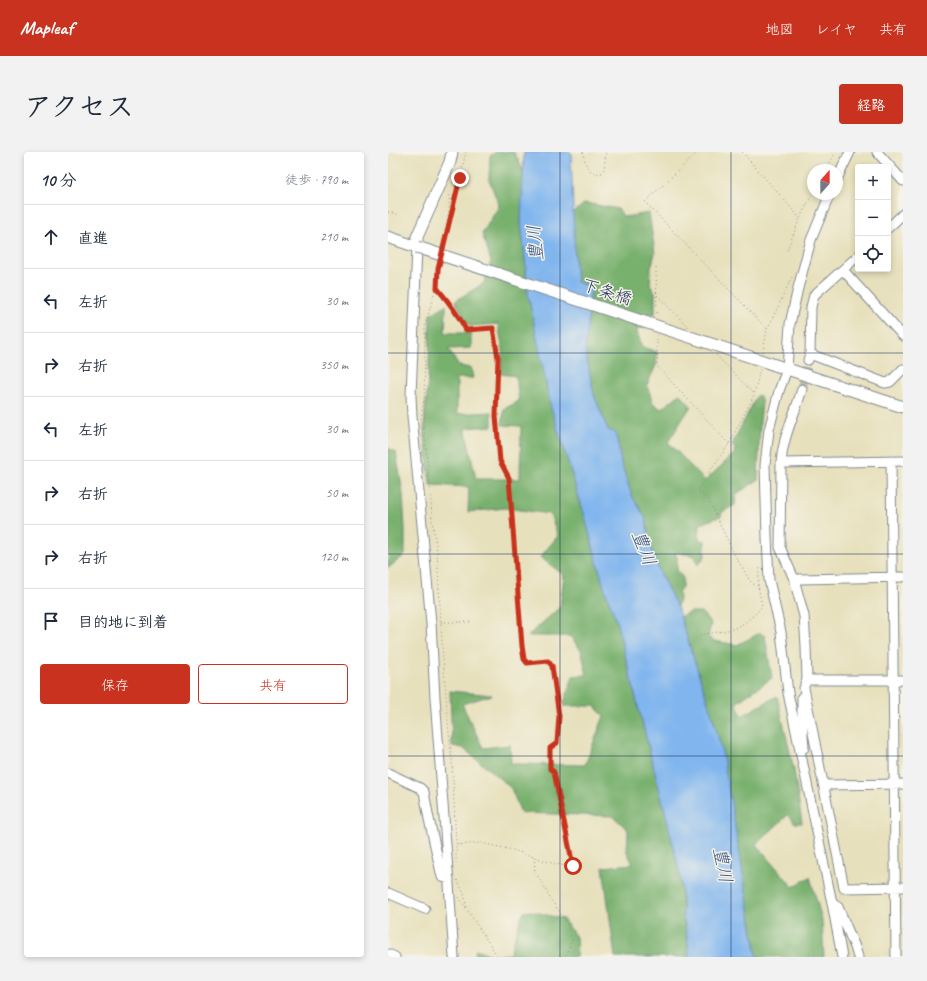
<!DOCTYPE html>
<html lang="ja">
<meta charset="utf-8">
<style>
body{margin:0;font-family:Caveat,"Klee One",sans-serif;background:#f2f2f3;color:#1f2937}
.controls{position:absolute;right:12px;top:12px;display:grid;overflow:hidden;border-radius:4px;box-shadow:0 2px 6px #0003}
.controls button{width:36px;height:36px;display:grid;place-items:center;padding:0;border:0;border-bottom:1px solid #e0e1e3;background:#fff;color:#1f2937;font:20px sans-serif}
.compass{position:absolute;left:419px;top:12px;width:36px;height:36px;border-radius:50%;background:#fff;box-shadow:0 2px 6px #0003;rotate:21deg}
.stop{position:absolute;width:12px;height:12px;margin:-9px;border:3px solid #c8321e;border-radius:50%;background:#fff}
.stop.end{background:#c8321e;border-color:#fff;box-shadow:0 1px 4px #0008}
.list{margin:0;padding:0;list-style:none}
h2{display:flex;justify-content:space-between;align-items:center;height:52px;margin:0;padding:0 16px;font-size:17px}
h2 small{font-size:13px;font-weight:400;color:#747a83}
.list li{display:grid;grid-template-columns:26px 1fr auto;gap:12px;align-items:center;box-sizing:border-box;height:64px;padding:0 16px;border-top:1px solid #e0e1e3}
.list b{display:block;font-size:15px;white-space:nowrap}
.list em{font-size:13px;font-style:normal;color:#747a83}
.actions{display:flex;gap:8px;padding:12px 16px}
.actions a{flex:1;padding:9px 0;border:1px solid #c8321e;border-radius:4px;text-align:center;font-size:14px;color:#c8321e}
.actions .main{background:#c8321e;color:#fff}
.icon{flex:none;width:22px;height:22px;fill:none;stroke:currentColor;stroke-width:2;stroke-linecap:round;stroke-linejoin:round}
.map{position:relative;flex:none;width:515px;height:805px;overflow:hidden;border-radius:4px}
header{display:flex;align-items:center;gap:24px;box-sizing:border-box;height:56px;padding:0 20px;background:#c8321e;color:#fff}
header strong{font-size:19px}
nav{display:flex;gap:22px;margin-inline-start:auto;font-size:14px}
.intro{display:flex;align-items:center;justify-content:space-between;box-sizing:border-box;height:96px;padding:0 24px}
h1{margin:0;font-size:28px}
.button{padding:10px 18px;border-radius:4px;background:#c8321e;color:#fff;font-size:14px;font-weight:700}
main{display:flex;gap:24px;padding:0 24px}
aside{flex:1;background:#fff;border-radius:4px;box-shadow:0 2px 6px #0003}
.map>svg:first-child{display:block}
.forest{fill:#78b06d;stroke:#4a7066}
.water{fill:#80b5ee;stroke:#4e72a6}
.lines{fill:none;stroke-linecap:round;stroke-linejoin:round}
.minor-tunnel{stroke:#bebda9;stroke-width:9;stroke-dasharray:9 4.5;stroke-linecap:butt}
.minor-casing{stroke:#81888d;stroke-width:11}
.major-casing{stroke:#81888d;stroke-width:13}
.path{stroke:#81888d;stroke-width:1;stroke-dasharray:1 3;stroke-linecap:butt}
.minor{stroke:#fff;stroke-width:9}
.major{stroke:#fff;stroke-width:11}
.major-bridge-casing{stroke:#81888d;stroke-width:13;stroke-linecap:butt}
.major-bridge{stroke:#fff;stroke-width:11}
.route{stroke:#c8321e;stroke-width:5}
.grid{fill:none;stroke:#1b2f5e;stroke-width:1;stroke-opacity:0.55}
.labels{text-anchor:middle;dominant-baseline:central;stroke-width:3;stroke-linejoin:round;paint-order:stroke}
.street-label{font-size:17px;fill:#1b2f5e;stroke:#f7f3e8}
.water-label{font-size:18px;font-style:italic;fill:#395789;stroke:#f7f3e8}
</style>
<header>
<strong>Mapleaf</strong>
<nav><a>地図</a><a>レイヤ</a><a>共有</a></nav>
</header>
<div class="intro"><h1>アクセス</h1><a class="button">経路</a></div>
<main>
<aside>
<h2>10 分<small>徒歩 · 790 m</small></h2>
<ul class="list">
<li><svg class="icon" aria-label="ahead" viewBox="0 0 24 24"><path d="M12 20V5M6 11l6-6 6 6"/></svg><div><b>直進</b></div><em>210 m</em></li>
<li><svg class="icon" aria-label="left" viewBox="0 0 24 24"><path d="M17 20v-9H6M10 6l-5 5 5 5"/></svg><div><b>左折</b></div><em>30 m</em></li>
<li><svg class="icon" aria-label="right" viewBox="0 0 24 24"><path d="M7 20v-9h11M14 6l5 5-5 5"/></svg><div><b>右折</b></div><em>350 m</em></li>
<li><svg class="icon" aria-label="left" viewBox="0 0 24 24"><path d="M17 20v-9H6M10 6l-5 5 5 5"/></svg><div><b>左折</b></div><em>30 m</em></li>
<li><svg class="icon" aria-label="right" viewBox="0 0 24 24"><path d="M7 20v-9h11M14 6l5 5-5 5"/></svg><div><b>右折</b></div><em>50 m</em></li>
<li><svg class="icon" aria-label="right" viewBox="0 0 24 24"><path d="M7 20v-9h11M14 6l5 5-5 5"/></svg><div><b>右折</b></div><em>120 m</em></li>
<li><svg class="icon" aria-label="arrive" viewBox="0 0 24 24"><path d="M6 21V4h12l-3 4 3 4H6"/></svg><div><b>目的地に到着</b></div></li>
</ul>
<div class="actions"><a class="main">保存</a><a>共有</a></div>
</aside>
<div class="map">
<svg width="515" height="805" viewBox="0 0 515 805">
<rect width="100%" height="100%" fill="#f7f3e8"/>
<filter id="ink" filterUnits="userSpaceOnUse"><feTurbulence type="fractalNoise" baseFrequency=".025" numOctaves="2"/><feDisplacementMap in="SourceGraphic" scale="8" xChannelSelector="R" yChannelSelector="G"/><feConvolveMatrix kernelMatrix="1 2 1 2 8 2 1 2 1" color-interpolation-filters="sRGB"/></filter>
<filter id="wash" filterUnits="userSpaceOnUse"><feTurbulence type="fractalNoise" baseFrequency=".012" numOctaves="4" result="noise"/><feDisplacementMap in="SourceGraphic" scale="16" xChannelSelector="R" yChannelSelector="G"/><feGaussianBlur stdDeviation="0.9" result="paint"/><feColorMatrix in="noise" values="0 0 0 0 0 0 0 0 0 0 0 0 0 0 0 0 0 1.4 0 .05"/><feComposite in="paint" operator="in"/></filter>
<g filter="url(#wash)">
<rect width="100%" height="100%" fill="#e7e0bc"/>
<path class="forest" d="M 107,0 L 126,0 L 136,20 L 133,70 L 137,105 L 140,142 L 163,256 L 195,358 L 216,435 L 228,468 L 279,667 L 293,727 L 295,764 L 300,790 L 301,805 L 227,805 L 215,715 L 245,712 L 239,700 L 240,678 L 225,664 L 133,661 L 123,636 L 75,596 L 64,594 L 62,539 L 104,543 L 74,552 L 95,596 L 122,593 L 123,612 L 197,613 L 216,564 L 206,554 L 175,554 L 185,524 L 199,523 L 193,498 L 182,484 L 140,484 L 172,455 L 176,423 L 152,405 L 170,384 L 162,362 L 117,356 L 80,360 L 81,335 L 42,333 L 36,278 L 41,213 L 42,163 L 58,153 L 57,181 L 83,181 L 83,196 L 60,197 L 71,214 L 83,216 L 85,226 L 69,226 L 69,262 L 104,260 L 104,274 L 77,276 L 88,327 L 132,327 L 133,274 L 114,273 L 116,257 L 131,249 L 128,224 L 112,222 L 115,198 L 110,172 L 81,174 L 67,149 L 96,131 L 103,109 L 94,82 L 111,54 L 101,27 L 102,4 L 107,1 Z
M 197,51 L 230,57 L 236,65 L 261,61 L 267,101 L 263,116 L 262,132 L 267,140 L 267,162 L 256,161 L 249,180 L 254,195 L 269,200 L 268,213 L 259,233 L 265,251 L 273,257 L 292,242 L 303,254 L 280,290 L 317,329 L 346,302 L 347,297 L 344,293 L 369,243 L 372,244 L 374,251 L 372,269 L 370,328 L 348,342 L 347,353 L 334,360 L 333,364 L 312,372 L 311,388 L 317,389 L 317,404 L 310,413 L 307,404 L 287,400 L 289,406 L 289,418 L 295,426 L 294,435 L 290,440 L 292,444 L 289,455 L 273,423 L 264,398 L 257,365 L 244,344 L 233,311 L 228,282 L 220,278 L 206,243 L 197,198 L 203,135 L 189,130 L 187,112 L 185,61 Z
M 0,296 L 8,300 L 15,342 L 17,377 L 17,403 L 0,416 Z
M 303,460 L 313,460 L 323,471 L 320,485 L 326,489 L 349,493 L 372,481 L 377,484 L 384,526 L 348,551 L 354,564 L 389,544 L 406,618 L 414,671 L 407,671 L 400,663 L 368,692 L 405,735 L 422,725 L 434,768 L 436,805 L 369,805 L 354,716 L 334,604 L 326,569 L 294,471 L 293,464 Z
M 143,759 L 175,767 L 188,785 L 189,805 L 86,805 L 88,797 L 106,804 L 122,802 L 131,771 L 136,760 Z"/>
<path class="water" d="M 136,0 L 183,0 L 187,112 L 189,130 L 203,135 L 197,198 L 206,243 L 220,278 L 228,281 L 233,311 L 244,344 L 257,365 L 264,398 L 273,423 L 289,455 L 326,569 L 335,604 L 354,716 L 369,805 L 301,805 L 300,790 L 295,764 L 293,727 L 279,667 L 228,468 L 216,435 L 195,358 L 163,256 L 140,142 L 137,105 L 133,70 Z"/>
</g>
<g filter="url(#ink)">
<g class="lines">
<path class="minor-tunnel" d="M 414,237 L 420,208"/>
<defs>
<path id="minor" d="M 489,0 L 515,29
M 449,27 L 462,0
M 442,42 L 423,88 L 410,136 L 402,172 L 399,217 L 391,239 L 381,278 L 377,313 L 379,385 L 381,428 L 393,480 L 400,541 L 444,751 L 454,805
M 500,76 L 515,62
M 29,95 L 23,244 L 24,264 L 43,471 L 47,546 L 61,732 L 66,805
M 455,118 L 515,184
M 422,202 L 497,231 L 502,230 L 515,217
M 420,208 L 422,202 L 423,155 L 426,143 L 470,104
M 503,309 L 508,805
M 393,311 C 395,283 407,263 414,237
M 406,427 L 411,427 L 515,425
M 419,528 L 418,494 L 416,464 L 406,427 L 392,395 L 393,311 L 515,309
M 417,532 L 419,528 L 515,528
M 416,536 L 456,736 L 515,735
M 414,545 L 414,568 L 416,596
M 0,621 L 32,636 L 36,640 L 41,667 L 54,725 L 61,727
M 436,633 L 515,632
M 0,741 L 37,757
M 444,751 L 450,755 L 467,795 L 470,805
M 0,802 L 7,805"/>
<path id="major" d="M 0,85 L 29,95 L 29,85 L 62,10 L 64,0
M 387,213 L 515,255"/>
</defs>
<use href="#minor" class="minor-casing"/>
<use href="#major" class="major-casing"/>
<path class="path" d="M 195,0 C 196,10 201,25 214,21 L 216,17 L 218,0
M 310,0 L 257,50 L 379,177
M 354,0 L 412,66 L 425,41
M 438,18 L 448,0
M 0,60 L 9,62
M 59,80 L 61,56 L 62,34
M 56,94 L 78,0
M 399,98 L 412,66
M 52,111 L 50,117 L 49,136 L 46,142 L 37,174 L 36,278 L 42,333 L 44,368 L 49,399 L 54,492 L 61,581 L 64,608 L 68,692
M 268,116 L 269,164
M 49,136 C 61,149 70,161 78,178 L 105,176 L 110,206 L 108,264 L 112,309 L 121,326 L 134,494 L 136,507 L 139,511 L 160,509 L 164,514 L 171,563 L 169,591 L 162,596 L 162,617 L 166,621 L 185,715 L 167,712 L 125,698 L 93,691 L 68,693 L 68,711
M 269,143 L 300,175
M 269,183 L 269,214 L 341,292
M 375,200 L 379,178 L 404,125
M 328,203 L 366,242
M 33,267 L 36,247
M 370,434 L 365,432 L 362,429 L 345,400 L 321,349 L 310,339 L 315,329 L 341,292 L 366,243 L 372,217
M 53,470 L 83,470
M 312,483 C 322,481 333,480 344,477 C 354,474 369,462 374,454 L 370,434 L 372,415
M 146,705 L 147,719 L 163,748 L 178,769 L 184,788 L 177,805
M 69,728 L 76,741 L 79,758
M 71,745 L 78,756
M 80,759 L 110,805"/>
<use href="#minor" class="minor"/>
<use href="#major" class="major"/>
<defs>
<path id="major-bridge" d="M 29,95 L 387,213"/>
</defs>
<use href="#major-bridge" class="major-bridge-casing"/>
<use href="#major-bridge" class="major-bridge"/>
</g>
</g>
<g class="lines" filter="url(#ink)">
<path class="route" d="M 72,26 L 50,117 L 49,136 C 61,150 70,162 78,178 L 105,176 L 110,206 L 108,264 L 112,309 L 121,326 L 134,494 L 136,507 L 139,511 L 160,509 L 164,514 L 171,564 L 169,591 L 162,596 L 162,617 L 166,620 L 185,714"/>
</g>
<path class="grid" d="M 172,0 L 172,805M 343,0 L 343,805M 0,201 L 515,201M 0,402 L 515,402M 0,604 L 515,604"/>
<g class="labels">
<g class="street-label">
<text transform="translate(219 140) rotate(18)">下条橋</text>
</g>
<g class="water-label">
<text transform="translate(147 91) rotate(-95)">豊川</text>
<text transform="translate(256 396) rotate(69)">豊川</text>
<text transform="translate(335 713) rotate(79)">豊川</text>
</g>
</g>
</svg>
<div class="controls">
<button>+</button>
<button>−</button>
<button><svg class="icon" aria-label="locate" viewBox="0 0 24 24"><circle cx="12" cy="12" r="6"/><path d="M12 2v4M12 18v4M2 12h4M18 12h4"/></svg></button>
</div>
<svg class="compass" viewBox="-18 -18 36 36"><path d="M0-13l5 13h-10z" fill="#e53935"/><path d="M0 13l5-13h-10z" fill="#747a83"/></svg>
<div class="stop" style="left:185px;top:714px"></div>
<div class="stop end" style="left:72px;top:26px"></div>
</div>
</main>
